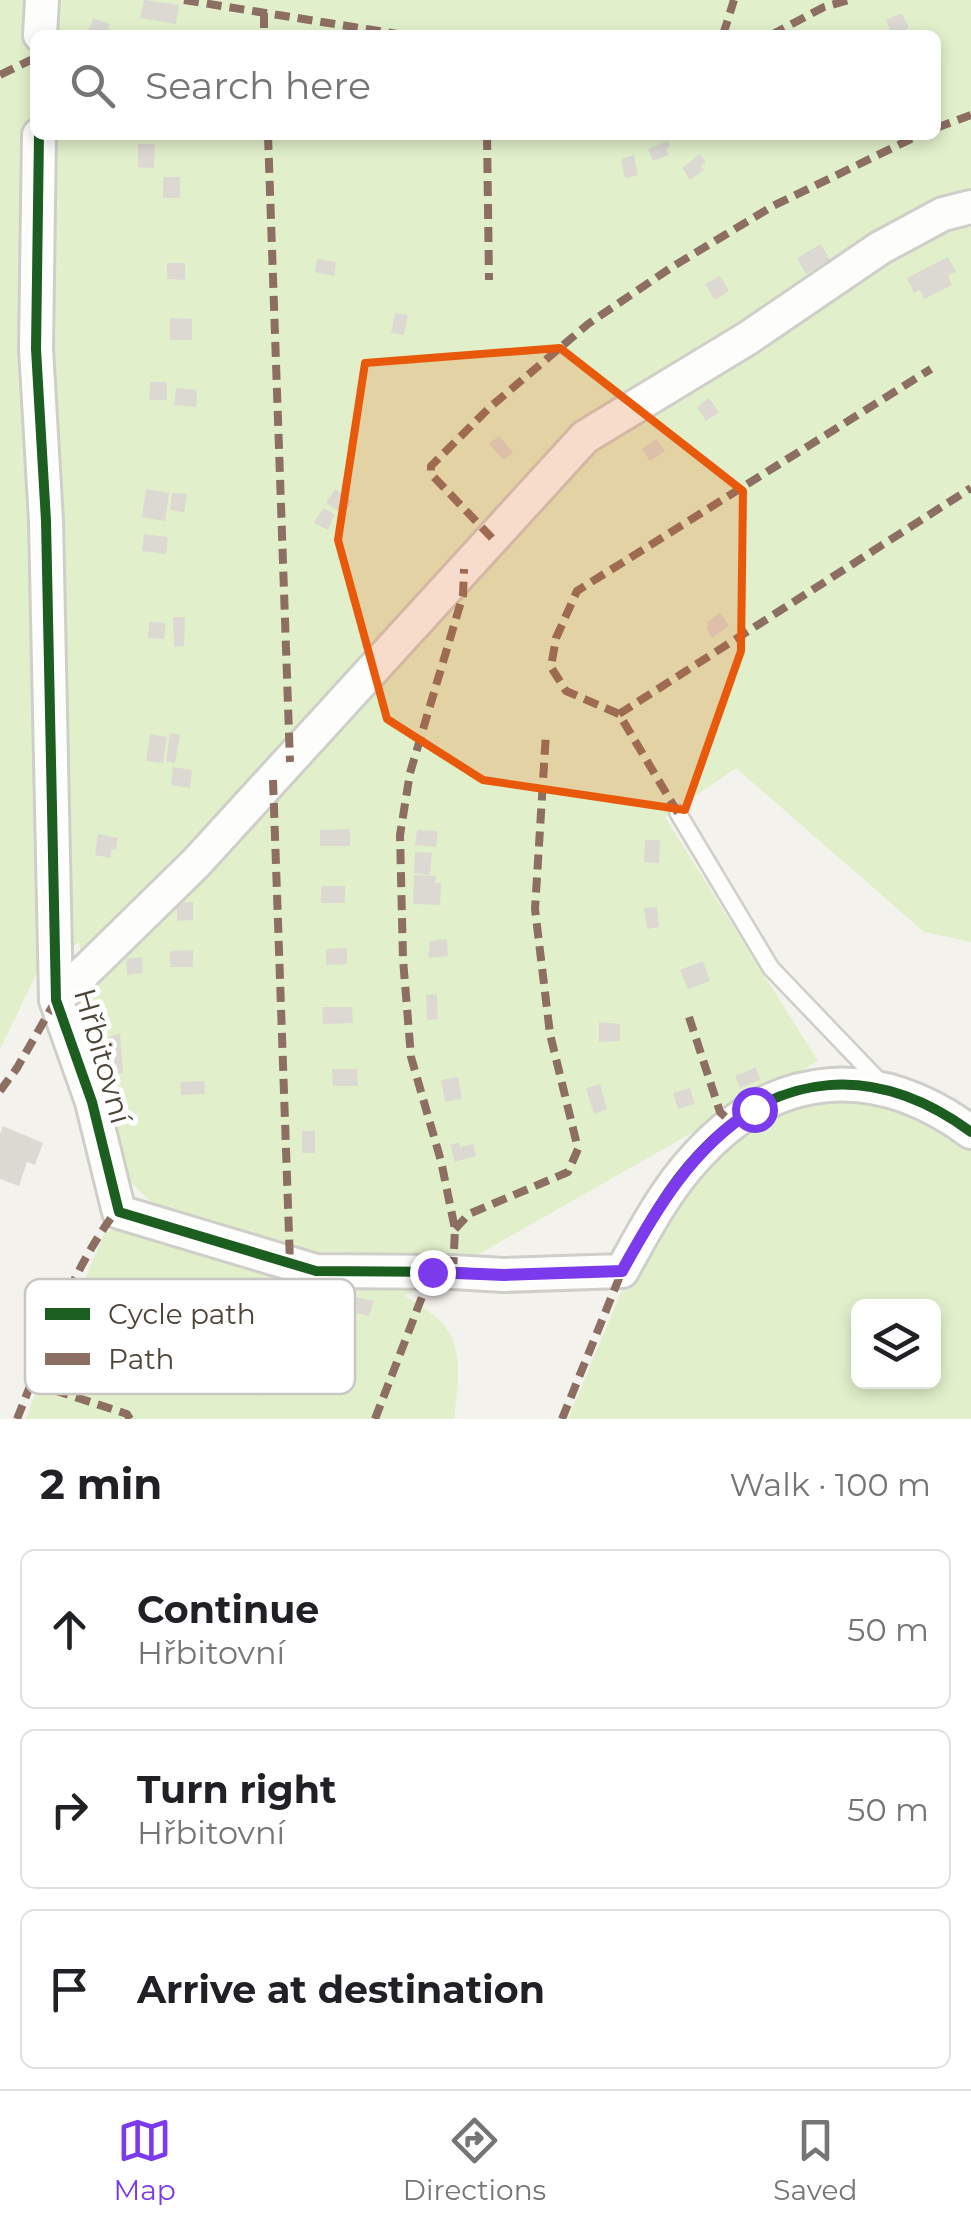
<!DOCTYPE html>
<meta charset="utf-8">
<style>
body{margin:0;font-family:Montserrat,sans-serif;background:#f6f6f6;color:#202124}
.controls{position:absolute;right:30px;bottom:30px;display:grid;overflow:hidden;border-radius:15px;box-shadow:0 5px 15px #0003}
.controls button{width:90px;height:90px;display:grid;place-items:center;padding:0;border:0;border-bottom:2px solid #e0e0e0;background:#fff;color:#202124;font:50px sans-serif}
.stop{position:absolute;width:30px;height:30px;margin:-22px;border:8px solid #7c3aed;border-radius:50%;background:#fff}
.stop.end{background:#7c3aed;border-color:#fff;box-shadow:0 2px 10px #0008}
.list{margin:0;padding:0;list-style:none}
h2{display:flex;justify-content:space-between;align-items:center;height:130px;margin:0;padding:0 40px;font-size:42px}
h2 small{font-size:32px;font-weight:400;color:#757577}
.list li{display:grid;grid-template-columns:65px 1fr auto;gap:30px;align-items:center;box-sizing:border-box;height:160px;margin:0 20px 20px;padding:0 20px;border:2px solid #e0e0e0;border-radius:15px}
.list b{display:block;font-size:38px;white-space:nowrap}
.list p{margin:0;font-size:32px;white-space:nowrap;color:#757577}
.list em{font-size:32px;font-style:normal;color:#757577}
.icon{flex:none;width:55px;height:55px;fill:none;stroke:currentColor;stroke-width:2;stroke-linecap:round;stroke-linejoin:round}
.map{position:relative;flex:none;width:971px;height:1419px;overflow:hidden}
.search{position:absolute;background:#fff;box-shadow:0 5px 15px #0003;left:30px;right:30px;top:30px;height:110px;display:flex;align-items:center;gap:25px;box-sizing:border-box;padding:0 35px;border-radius:15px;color:#757577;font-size:38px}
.sheet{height:670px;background:#fff}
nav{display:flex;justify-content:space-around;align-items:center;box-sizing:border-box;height:140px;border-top:2px solid #e0e0e0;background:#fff;font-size:28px;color:#757577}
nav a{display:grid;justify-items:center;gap:5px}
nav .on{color:#7c3aed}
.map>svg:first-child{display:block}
.green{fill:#e1f0cb;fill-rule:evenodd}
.building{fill:#dcd9d3}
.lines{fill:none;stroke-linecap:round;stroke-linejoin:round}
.service-casing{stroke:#d0cec9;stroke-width:20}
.minor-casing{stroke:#d0cec9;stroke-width:38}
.service{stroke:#fdfdfc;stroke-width:15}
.minor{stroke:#fdfdfc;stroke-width:32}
.quiet{stroke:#8d6e63;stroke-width:8;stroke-dasharray:15 8;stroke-linecap:butt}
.cycleway-casing{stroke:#fff;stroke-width:16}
.cycleway{stroke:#1b5e20;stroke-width:10}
.route{stroke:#7c3aed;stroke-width:12}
.marked{fill:#e8590c;fill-opacity:0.2;stroke:#e8590c;stroke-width:8;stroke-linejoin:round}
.labels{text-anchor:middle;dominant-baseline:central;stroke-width:10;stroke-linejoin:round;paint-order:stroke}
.street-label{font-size:30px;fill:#4c4437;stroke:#fff}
.key{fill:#fff;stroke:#c9c7c3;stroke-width:2.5}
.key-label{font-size:28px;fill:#4c4437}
</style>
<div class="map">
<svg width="971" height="1419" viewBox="0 0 971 1419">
<rect width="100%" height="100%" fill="#f3f2ed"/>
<path class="green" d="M 0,0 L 971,0 L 971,942 L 924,932 L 736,768 L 665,817 L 818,1061 L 405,1296 C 416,1303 428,1310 438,1319 C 466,1345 458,1385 454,1419 L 25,1419 L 105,1232 L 167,1217 L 114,1166 L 99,1079 L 74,998 L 86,987 L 79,942 L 37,973 L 0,1049 ZM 35,35 L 936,35 L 936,135 L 35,135 Z
M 842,1096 L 971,1122 L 971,1419 L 568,1419 L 619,1297 L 644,1250 L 736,1132 L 780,1111 ZM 858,1306 L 934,1306 L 934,1382 L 858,1382 Z"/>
<path class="building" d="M 144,0 L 179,5 L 176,24 L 140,18 Z
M 902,13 L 909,28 L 893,35 L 886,20 Z
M 93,18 L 110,24 L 105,35 L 87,35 Z
M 668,141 L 670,147 L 666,148 L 669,155 L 653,161 L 648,149 Z
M 138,144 L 155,144 L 154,168 L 138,167 Z
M 700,154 L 706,162 L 701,166 L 704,170 L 690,180 L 682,168 Z
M 634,155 L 638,175 L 625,178 L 621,159 Z
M 163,177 L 180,177 L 180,198 L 163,198 Z
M 821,244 L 830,260 L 806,274 L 797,258 Z
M 948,257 L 956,272 L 948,275 L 952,285 L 924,299 L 920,290 L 914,293 L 907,278 Z
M 317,259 L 336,262 L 334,276 L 315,272 Z
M 167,263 L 185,263 L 185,280 L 167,279 Z
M 720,276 L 729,291 L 715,300 L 705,284 Z
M 395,313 L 408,315 L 404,335 L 391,333 Z
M 170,318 L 192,319 L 192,340 L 170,340 Z
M 150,382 L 167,382 L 167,400 L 149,400 Z
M 176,388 L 197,390 L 196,407 L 174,405 Z
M 709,398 L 719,412 L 706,421 L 697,407 Z
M 499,436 L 513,452 L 504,460 L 489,444 Z
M 657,439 L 665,451 L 650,461 L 642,449 Z
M 146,489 L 169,493 L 165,521 L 142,517 Z
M 335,489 L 352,501 L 343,514 L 326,503 Z
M 172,493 L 187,494 L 184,512 L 170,510 Z
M 323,508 L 335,514 L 328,530 L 314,523 Z
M 144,534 L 168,537 L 166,554 L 142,551 Z
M 720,613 L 729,626 L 712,638 L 706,628 L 709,625 L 707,622 Z
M 173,617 L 185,617 L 184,646 L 174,647 Z
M 149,622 L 166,623 L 164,639 L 148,638 Z
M 170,733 L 180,735 L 175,763 L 166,761 Z
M 150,734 L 167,737 L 163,763 L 146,761 Z
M 173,767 L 192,770 L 190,788 L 171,785 Z
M 350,829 L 350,846 L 320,846 L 320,830 Z
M 417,830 L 438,831 L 436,847 L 415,845 Z
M 98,834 L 118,838 L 116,850 L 112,849 L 110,858 L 95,855 Z
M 645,840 L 660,840 L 659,863 L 644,862 Z
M 415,852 L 432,853 L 430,875 L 414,873 Z
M 414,875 L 436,876 L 435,883 L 441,883 L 440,905 L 413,904 Z
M 321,886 L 345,886 L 345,903 L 321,903 Z
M 177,902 L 193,902 L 193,920 L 177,921 Z
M 657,907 L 659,927 L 647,929 L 644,908 Z
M 447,939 L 448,956 L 428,958 L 430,941 Z
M 347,948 L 347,964 L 326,965 L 326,949 Z
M 193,950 L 193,967 L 170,967 L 170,951 Z
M 142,957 L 143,973 L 127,975 L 126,959 Z
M 703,961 L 710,981 L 688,989 L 680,970 Z
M 437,994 L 438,1019 L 427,1020 L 426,995 Z
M 322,1007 L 352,1007 L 353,1023 L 323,1024 Z
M 599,1022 L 620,1024 L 620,1041 L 599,1042 Z
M 120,1033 L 123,1073 L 110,1074 L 107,1038 Z
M 756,1067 L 760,1080 L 740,1088 L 735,1076 Z
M 332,1069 L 357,1069 L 358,1086 L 333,1086 Z
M 458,1077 L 462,1099 L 445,1102 L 441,1080 Z
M 204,1081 L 205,1094 L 181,1095 L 180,1082 Z
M 600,1084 L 607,1109 L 594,1114 L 586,1088 Z
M 690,1088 L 695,1104 L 678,1109 L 673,1093 Z
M 3,1126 L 43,1143 L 35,1165 L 27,1162 L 19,1186 L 0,1179 L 0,1134 Z
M 302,1131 L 315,1131 L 315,1153 L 302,1153 Z
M 459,1142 L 460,1147 L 473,1144 L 476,1156 L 455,1162 L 450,1145 Z
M 352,1296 L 374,1301 L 369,1316 L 348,1311 Z
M 248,1369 L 268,1376 L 261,1396 L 241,1389 Z"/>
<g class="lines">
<defs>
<path id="service" d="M 678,813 L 771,968 L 883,1085"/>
<path id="minor" d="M 40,35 L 42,0
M 39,135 L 36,349 L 46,521 L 56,1000 L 92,1102 L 119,1212 L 316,1271 L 453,1272 L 504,1275 L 622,1271 C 644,1231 666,1189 697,1156 C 777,1068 877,1063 971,1132
M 56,1000 L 196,863 L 585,437 L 748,338 L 880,248 L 943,214 L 971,207"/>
</defs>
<use href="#service" class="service-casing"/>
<use href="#minor" class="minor-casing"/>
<use href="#service" class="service"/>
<use href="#minor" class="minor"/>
<path class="quiet" d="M 184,0 L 404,35
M 264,13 L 264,35
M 723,35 L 734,0
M 771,35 L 824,7 L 849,0
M 0,75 L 35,58
M 936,128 L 971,115
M 268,135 L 290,762
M 487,135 L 489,280
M 492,538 L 431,474 L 431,466 L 489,408 L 588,324 L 672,267 L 773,206 L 919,135
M 619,714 L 566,691 L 551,667 L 556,638 L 577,591 L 931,369
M 273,780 L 290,1263
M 678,813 L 619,714 L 971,488
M 689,1017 L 720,1112 L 732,1123
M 0,1091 L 17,1068 L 56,1000
M 455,1229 L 469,1214 L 568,1172 L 578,1149 L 550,1034 L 535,909 L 546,733
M 453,1272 L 455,1229 L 441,1161 L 411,1057 L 403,959 L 400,835 L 410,773 L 463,595 L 464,569
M 32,1383 L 127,1414 L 130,1419
M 17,1419 C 45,1350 69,1274 114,1214 L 119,1212
M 375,1419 L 432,1271
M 562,1419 L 622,1271"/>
<defs>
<path id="cycleway" d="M 39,135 L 36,349 L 46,521 L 56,1000 L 92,1102 L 119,1212 L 316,1271 L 453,1272 L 504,1275 L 622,1271 C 644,1231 666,1189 697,1156 C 777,1068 877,1063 971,1132"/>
</defs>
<use href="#cycleway" class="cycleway-casing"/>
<use href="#cycleway" class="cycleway"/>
</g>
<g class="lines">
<path class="route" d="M 432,1272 L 504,1275 L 622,1271 C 656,1209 692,1148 754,1109"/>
</g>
<path class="marked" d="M 560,348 L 743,491 L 741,651 L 685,810 L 483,780 L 387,719 L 338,540 L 365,363 Z"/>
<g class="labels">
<g class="street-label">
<text transform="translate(103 1056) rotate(74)">Hřbitovní</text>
</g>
</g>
<rect x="25" y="1279" width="330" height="115" rx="15" class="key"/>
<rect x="45" y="1308" width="45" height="12" fill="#1b5e20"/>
<rect x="45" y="1353" width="45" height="12" fill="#8d6e63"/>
<g class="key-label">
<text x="108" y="1324">Cycle path</text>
<text x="108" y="1369">Path</text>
</g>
</svg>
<div class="controls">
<button><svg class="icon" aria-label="layers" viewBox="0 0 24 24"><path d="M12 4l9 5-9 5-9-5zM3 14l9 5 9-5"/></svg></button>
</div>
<div class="stop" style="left:754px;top:1109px"></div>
<div class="stop end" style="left:432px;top:1272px"></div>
<div class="search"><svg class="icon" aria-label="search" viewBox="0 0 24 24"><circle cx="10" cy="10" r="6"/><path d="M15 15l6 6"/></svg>Search here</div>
</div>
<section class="sheet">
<h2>2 min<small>Walk · 100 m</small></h2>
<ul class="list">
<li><svg class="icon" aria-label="ahead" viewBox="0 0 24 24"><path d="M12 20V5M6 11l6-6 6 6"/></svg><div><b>Continue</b><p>Hřbitovní</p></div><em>50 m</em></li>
<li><svg class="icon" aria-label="right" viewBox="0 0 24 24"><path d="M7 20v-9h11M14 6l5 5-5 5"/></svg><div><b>Turn right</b><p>Hřbitovní</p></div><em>50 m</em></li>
<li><svg class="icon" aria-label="arrive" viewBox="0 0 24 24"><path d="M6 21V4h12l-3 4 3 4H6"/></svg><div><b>Arrive at destination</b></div></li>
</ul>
</section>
<nav>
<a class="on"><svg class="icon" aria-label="map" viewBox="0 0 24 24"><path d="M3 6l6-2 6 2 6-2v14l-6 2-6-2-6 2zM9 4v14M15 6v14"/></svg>Map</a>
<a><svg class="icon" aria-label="directions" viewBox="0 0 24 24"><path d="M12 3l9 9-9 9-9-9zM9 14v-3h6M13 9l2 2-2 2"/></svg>Directions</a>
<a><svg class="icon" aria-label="saved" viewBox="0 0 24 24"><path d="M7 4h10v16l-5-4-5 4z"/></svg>Saved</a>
</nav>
